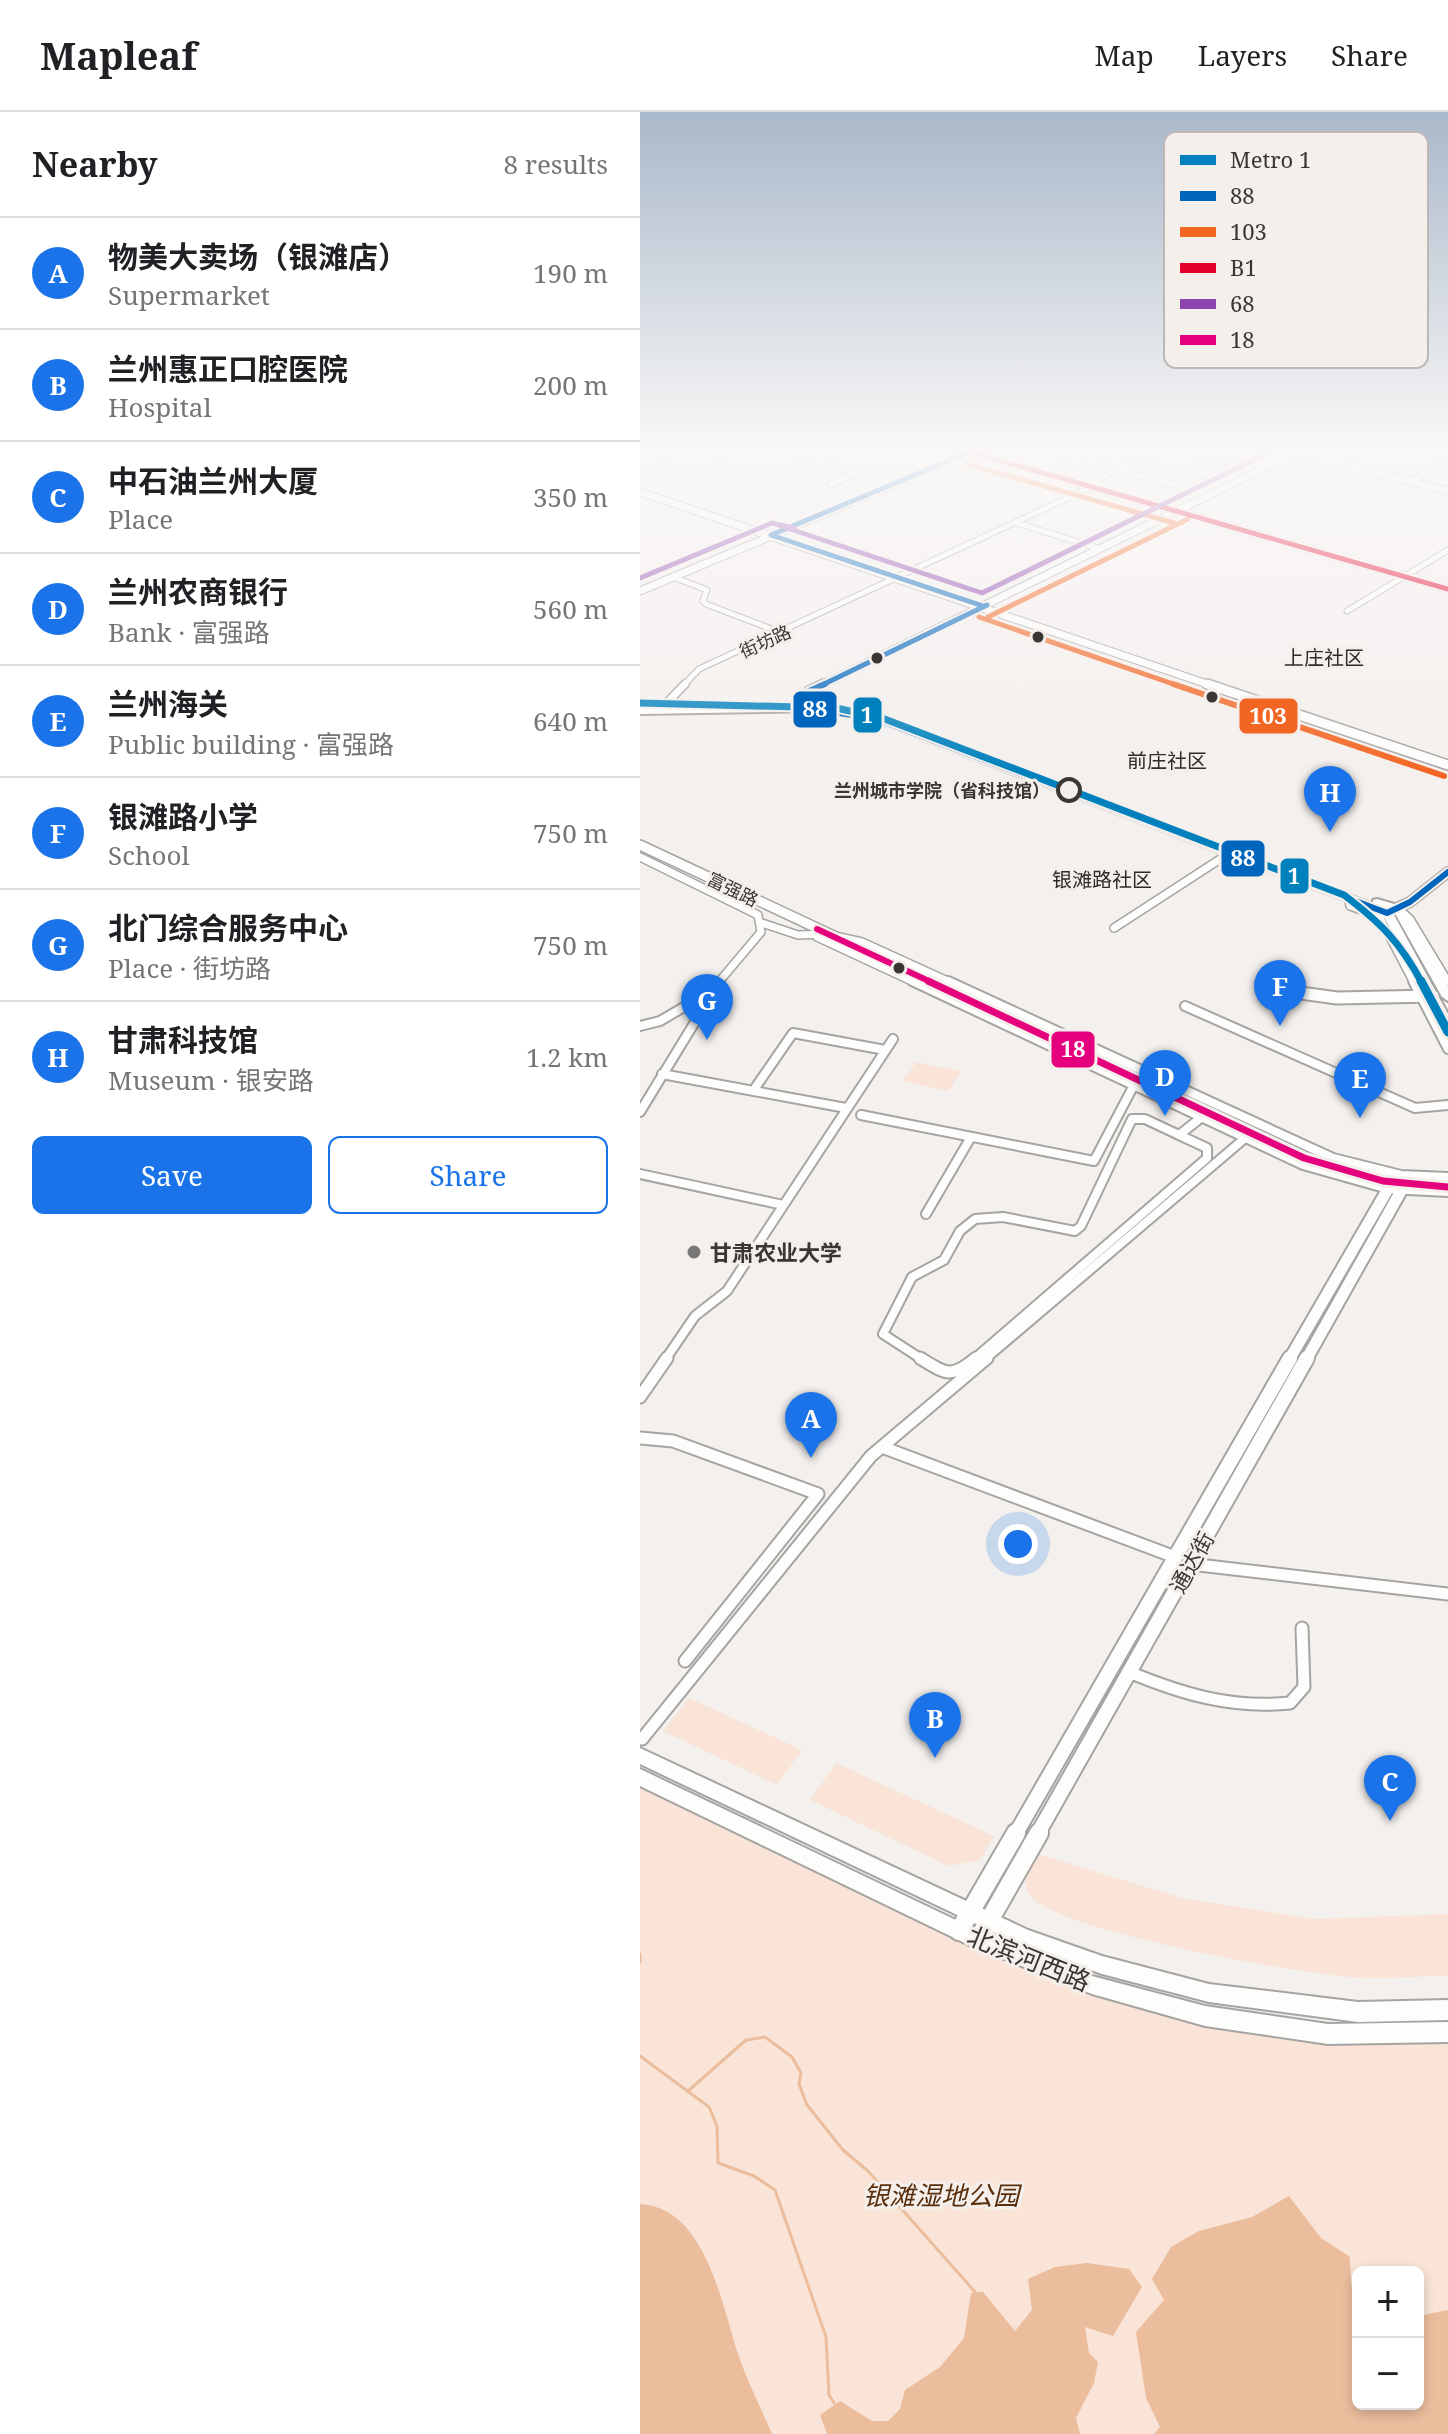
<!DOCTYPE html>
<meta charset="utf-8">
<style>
body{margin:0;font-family:"Noto Serif","Noto Sans SC",serif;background:#f6f6f6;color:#202124}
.controls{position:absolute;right:24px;bottom:24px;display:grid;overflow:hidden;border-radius:12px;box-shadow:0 4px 12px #0003}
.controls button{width:72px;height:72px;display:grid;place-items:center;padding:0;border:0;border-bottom:2px solid #e0e0e0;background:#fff;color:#202124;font:40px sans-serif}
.you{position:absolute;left:378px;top:1432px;width:28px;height:28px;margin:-20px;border:6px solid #fff;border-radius:50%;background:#1a73e8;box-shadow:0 0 0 12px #1a73e833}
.badge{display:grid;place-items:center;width:52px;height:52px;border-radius:50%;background:#1a73e8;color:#fff;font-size:26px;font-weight:700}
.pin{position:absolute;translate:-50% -66px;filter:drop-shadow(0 2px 4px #0008)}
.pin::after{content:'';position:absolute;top:42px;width:28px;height:24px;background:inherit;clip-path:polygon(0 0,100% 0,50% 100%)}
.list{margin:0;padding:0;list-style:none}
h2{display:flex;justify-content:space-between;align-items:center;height:104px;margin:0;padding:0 32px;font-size:34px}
h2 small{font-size:26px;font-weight:400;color:#757577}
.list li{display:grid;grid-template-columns:52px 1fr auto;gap:24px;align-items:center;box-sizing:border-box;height:112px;padding:0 32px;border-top:2px solid #e0e0e0}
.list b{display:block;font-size:30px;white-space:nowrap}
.list p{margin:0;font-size:26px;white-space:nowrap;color:#757577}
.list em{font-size:26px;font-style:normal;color:#757577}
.actions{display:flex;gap:16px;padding:24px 32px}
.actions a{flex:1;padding:18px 0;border:2px solid #1a73e8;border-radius:12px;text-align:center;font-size:28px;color:#1a73e8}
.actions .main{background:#1a73e8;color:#fff}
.map{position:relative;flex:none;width:808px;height:2322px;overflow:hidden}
header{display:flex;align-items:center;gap:48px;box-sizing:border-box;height:112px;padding:0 40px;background:#fff;border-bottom:2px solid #e0e0e0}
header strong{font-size:38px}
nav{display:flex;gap:44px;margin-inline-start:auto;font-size:28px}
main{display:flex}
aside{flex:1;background:#fff}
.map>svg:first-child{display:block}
.green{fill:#f9e4d7;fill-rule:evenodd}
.water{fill:#ebbd9d}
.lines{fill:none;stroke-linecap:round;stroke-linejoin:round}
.stream{stroke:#ebbd9d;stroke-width:3}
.street-far3-casing{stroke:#a6a4a2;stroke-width:7}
.street-far2-casing{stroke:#a6a4a2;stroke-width:10}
.street-far1-casing{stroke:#a6a4a2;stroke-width:12}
.street-casing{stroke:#a6a4a2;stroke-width:15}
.secondary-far4-casing{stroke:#a6a4a2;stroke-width:9}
.secondary-far3-casing{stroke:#a6a4a2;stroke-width:12}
.secondary-far2-casing{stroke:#a6a4a2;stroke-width:15}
.secondary-far1-casing{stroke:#a6a4a2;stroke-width:18}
.secondary-casing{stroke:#a6a4a2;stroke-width:22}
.primary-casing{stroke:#a6a4a2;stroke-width:4}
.street-far3{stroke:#fdfdfc;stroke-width:5}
.street-far2{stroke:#fdfdfc;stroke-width:7}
.street-far1{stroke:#fdfdfc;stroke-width:8}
.street{stroke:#fdfdfc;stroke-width:11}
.secondary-far4{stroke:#fdfdfc;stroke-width:7}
.secondary-far3{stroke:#fdfdfc;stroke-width:9}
.secondary-far2{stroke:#fdfdfc;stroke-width:11}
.secondary-far1{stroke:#fdfdfc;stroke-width:14}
.secondary{stroke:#fdfdfc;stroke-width:18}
.primary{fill:#fdfdfc;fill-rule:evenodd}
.bus-1-far1-casing{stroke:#f5efec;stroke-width:9}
.bus-1-casing{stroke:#f5efec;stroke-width:10}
.bus-2-far1-casing{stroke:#f5efec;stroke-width:9}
.bus-2-casing{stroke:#f5efec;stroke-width:10}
.bus-3-casing{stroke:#f5efec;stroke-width:9}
.bus-4-casing{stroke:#f5efec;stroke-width:9}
.bus-5-far1-casing{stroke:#f5efec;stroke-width:10}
.bus-5-casing{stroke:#f5efec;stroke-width:13}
.bus-1-far1{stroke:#0065bd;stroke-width:5}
.bus-1{stroke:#0065bd;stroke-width:6}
.bus-2-far1{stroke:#f26522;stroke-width:5}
.bus-2{stroke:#f26522;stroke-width:6}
.bus-3{stroke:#e4002b;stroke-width:5}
.bus-4{stroke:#8e44ad;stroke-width:5}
.bus-5-far1{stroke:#e5007d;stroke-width:6}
.bus-5{stroke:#e5007d;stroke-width:7}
.metro-1-far1-casing{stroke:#f5efec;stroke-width:11}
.metro-1-casing{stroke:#f5efec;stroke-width:15}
.metro-1-far1{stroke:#0080bc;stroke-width:7}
.metro-1{stroke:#0080bc;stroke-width:9}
.bus-dot{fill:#393735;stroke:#f5efec;stroke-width:3}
.stop-dot{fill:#f5efec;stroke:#393735;stroke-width:4}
.poi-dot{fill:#7a7876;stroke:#f5efec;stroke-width:3}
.labels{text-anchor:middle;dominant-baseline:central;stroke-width:6;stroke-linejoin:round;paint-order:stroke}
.far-street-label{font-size:18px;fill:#393735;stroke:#f5efec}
.far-stop-label{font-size:18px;font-weight:bold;fill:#393735;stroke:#f5efec;text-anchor:end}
.far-neighbourhood-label{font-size:20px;fill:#2f2b28;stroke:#f5efec}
.poi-label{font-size:22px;font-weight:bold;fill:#393735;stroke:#f5efec;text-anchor:start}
.street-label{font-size:22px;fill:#393735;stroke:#f5efec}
.near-street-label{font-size:26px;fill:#393735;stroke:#f5efec}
.near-park-label{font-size:26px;font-style:italic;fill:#592f0d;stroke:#f5efec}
.key{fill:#f5efec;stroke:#bdb8b5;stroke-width:2}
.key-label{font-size:22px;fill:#393735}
.line-badge{stroke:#f5efec;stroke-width:3}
.badge-label{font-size:22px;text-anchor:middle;font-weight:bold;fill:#fff}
</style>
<header>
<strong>Mapleaf</strong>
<nav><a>Map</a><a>Layers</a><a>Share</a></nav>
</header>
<main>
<aside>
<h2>Nearby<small>8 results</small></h2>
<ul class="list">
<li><span class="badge">A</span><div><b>物美大卖场（银滩店）</b><p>Supermarket</p></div><em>190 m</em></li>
<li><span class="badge">B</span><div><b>兰州惠正口腔医院</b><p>Hospital</p></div><em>200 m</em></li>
<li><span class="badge">C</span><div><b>中石油兰州大厦</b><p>Place</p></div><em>350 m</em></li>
<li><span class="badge">D</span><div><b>兰州农商银行</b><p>Bank · 富强路</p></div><em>560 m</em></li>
<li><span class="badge">E</span><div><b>兰州海关</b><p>Public building · 富强路</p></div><em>640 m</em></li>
<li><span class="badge">F</span><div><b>银滩路小学</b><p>School</p></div><em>750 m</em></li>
<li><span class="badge">G</span><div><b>北门综合服务中心</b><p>Place · 街坊路</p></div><em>750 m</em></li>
<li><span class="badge">H</span><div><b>甘肃科技馆</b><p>Museum · 银安路</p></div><em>1.2 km</em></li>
</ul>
<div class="actions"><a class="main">Save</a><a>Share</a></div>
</aside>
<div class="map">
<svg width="808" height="2322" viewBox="0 0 808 2322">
<rect width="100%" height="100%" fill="#f3f0ee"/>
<path class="green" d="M 341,503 L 349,504 L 473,546 L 462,551 L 331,507 Z
M 276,950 L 320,959 L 321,959 L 308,979 L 263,969 Z
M 49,1586 L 162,1638 L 137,1673 L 23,1619 Z
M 196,1651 L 354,1724 L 340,1748 L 309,1754 L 170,1688 Z
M 0,1674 L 365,1851 L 474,1889 L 594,1920 L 707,1931 L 808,1924 L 808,2322 L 132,2322 C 120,2296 107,2270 98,2243 C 82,2196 64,2095 0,2092 ZM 718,2160 L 778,2160 L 778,2292 L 718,2292 Z
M 398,1742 L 542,1786 L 674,1807 L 808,1802 L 808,1864 C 776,1864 742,1868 710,1865 C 661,1862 407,1818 388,1781 C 381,1766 391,1754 398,1742 Z"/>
<path class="water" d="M 649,2084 L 681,2126 L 710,2145 L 711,2173 L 718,2190 L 718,2292 L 778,2292 L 778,2204 L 808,2198 L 808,2322 L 514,2322 L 520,2315 L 506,2286 L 496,2220 L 524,2188 L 512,2167 L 531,2135 L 559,2119 L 612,2105 Z
M 0,2092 C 66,2095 82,2194 98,2242 C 107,2269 121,2296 132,2322 L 0,2322 Z
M 447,2151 L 489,2157 L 502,2175 L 473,2224 L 445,2215 L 449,2241 L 458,2250 L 454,2271 L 436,2306 L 440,2322 L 187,2322 L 180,2303 L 200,2289 L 232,2309 L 248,2309 L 260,2297 L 265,2278 L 300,2255 L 324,2226 L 331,2181 L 343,2180 L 375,2219 L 392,2198 L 388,2167 L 415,2155 Z"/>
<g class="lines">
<path class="stream" d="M 0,1842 L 0,1850
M 0,1944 L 69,1995 L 77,2014 L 78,2051 L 114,2064 L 135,2078 L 186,2225 L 189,2283 L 194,2291
M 48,1979 L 106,1928 L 125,1925 L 152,1945 L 161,1961 L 159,1972 L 167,1993 L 203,2038 L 228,2059 L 336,2181"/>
<defs>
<path id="street-far3" d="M 139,337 L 217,361 L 190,373
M 537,337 L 599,353
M 415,340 L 549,377 L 599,353
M 80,343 L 95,337
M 622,357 L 617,353 L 649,337
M 771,369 L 808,350
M 452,370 L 525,337
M 377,411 L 460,437
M 33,465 L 67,478 L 63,489 L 66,492 L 142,521
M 707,499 L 808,438
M 43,574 L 59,557 L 458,372"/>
<path id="street-far2" d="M 20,598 L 45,572
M 0,745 L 118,803 L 121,820 L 78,871
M 709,789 L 710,794 L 739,804 L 774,871
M 759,797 L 770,807 L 808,870
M 122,811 L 158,823 L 186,822 L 222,830 L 312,871
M 474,816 L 588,742
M 177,825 L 276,871"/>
<path id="street-far1" d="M 272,869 L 663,1053 L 748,1077 L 808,1080
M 308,869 L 693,1046 L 761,1063 L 808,1065
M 773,869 L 808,937
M 545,894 L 775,996 L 808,993
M 0,914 L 20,909 L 68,881
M 22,962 L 206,996
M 113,979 L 153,921 L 245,938
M 0,1000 L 80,869
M 221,1003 L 454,1049 L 495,971
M 539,1023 L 567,1001
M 0,1062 L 143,1093
M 286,1102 L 331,1025
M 25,1248 L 55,1204 L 87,1179 L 253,927
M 283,1248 L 243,1222 L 272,1165 L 304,1148 L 320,1119 L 335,1107 L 363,1105 L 435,1119 L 441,1114 L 492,1007 L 505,1007 L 539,1023
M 333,1248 L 567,1046 L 567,1036 L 539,1023
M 344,1248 L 611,1021"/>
<path id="street" d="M 280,1246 C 306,1262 311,1267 336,1246
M 0,1285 L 27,1246
M 0,1326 L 33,1329 L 178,1382 L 45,1549
M 242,1335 L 535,1445
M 550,1452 L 808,1482
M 489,1560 C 542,1582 592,1597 650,1591 L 664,1575 L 662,1516
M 2,1627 L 231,1344 L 347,1246"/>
<path id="secondary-far4" d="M 320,337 L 808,477
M 658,340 L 808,379
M 0,352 L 43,337
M 0,380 L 573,574
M 0,479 L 331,340
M 180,574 L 663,337"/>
<path id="secondary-far3" d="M 567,572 L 808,653
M 162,599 L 169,579 L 184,572
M 0,733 L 294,871
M 739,804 L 770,790 L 808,760"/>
<path id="secondary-far2" d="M 289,869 L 664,1046 L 743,1069 L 808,1075
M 639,878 L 697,886 L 793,884
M 649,1248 L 752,1070
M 666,1248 L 765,1072"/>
<path id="secondary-far1" d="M 375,1723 L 650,1246
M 397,1723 L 667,1246"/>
<path id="secondary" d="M 319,1819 L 376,1721
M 338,1828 L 399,1721"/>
<path id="primary" d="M 187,593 L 237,604 L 733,792 L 733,788 L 737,787 L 761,794 L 808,875 L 808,889 L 802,885 L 753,798 L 739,794 L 753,801 L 808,902 L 808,917 L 802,913 L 743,803 L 231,608 L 187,599 L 0,602 L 0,596 Z
M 0,1636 L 388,1818 L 462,1844 L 569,1872 L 718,1890 L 808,1888 L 808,1908 L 718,1910 L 569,1890 L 462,1862 L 376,1831 L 0,1652 Z
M 0,1657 L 345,1822 L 452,1864 L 565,1894 L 688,1912 L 808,1910 L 808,1930 L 688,1932 L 565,1914 L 452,1882 L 331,1834 L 0,1674 Z"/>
</defs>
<use href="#street-far3" class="street-far3-casing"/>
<use href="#street-far2" class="street-far2-casing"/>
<use href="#street-far1" class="street-far1-casing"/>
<use href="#street" class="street-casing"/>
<use href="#secondary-far4" class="secondary-far4-casing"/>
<use href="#secondary-far3" class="secondary-far3-casing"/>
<use href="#secondary-far2" class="secondary-far2-casing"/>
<use href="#secondary-far1" class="secondary-far1-casing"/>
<use href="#secondary" class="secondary-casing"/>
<use href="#primary" class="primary-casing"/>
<use href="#street-far3" class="street-far3"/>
<use href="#street-far2" class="street-far2"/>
<use href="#street-far1" class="street-far1"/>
<use href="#street" class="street"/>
<use href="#secondary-far4" class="secondary-far4"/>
<use href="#secondary-far3" class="secondary-far3"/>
<use href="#secondary-far2" class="secondary-far2"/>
<use href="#secondary-far1" class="secondary-far1"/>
<use href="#secondary" class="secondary"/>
<use href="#primary" class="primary"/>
<defs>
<path id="bus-1-far1" d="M 131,423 L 337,337
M 131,423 L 343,494
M 180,574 L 347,493"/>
<path id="bus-1" d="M 185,572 L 169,579 L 163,596 L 234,606 L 747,801 L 770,790 L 808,760"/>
<path id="bus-2-far1" d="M 327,352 L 534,411
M 339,505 L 539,574
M 348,505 L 548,407"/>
<path id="bus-2" d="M 533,572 L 804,664"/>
<path id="bus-3" d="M 330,340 L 808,477"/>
<path id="bus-4" d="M 135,412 L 342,481 L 636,337
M 0,466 L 132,411 L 154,416"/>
<path id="bus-5-far1" d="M 177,817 L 293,871"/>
<path id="bus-5" d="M 288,869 L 664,1046 L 743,1069 L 808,1075"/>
</defs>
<use href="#bus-1-far1" class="bus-1-far1-casing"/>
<use href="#bus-1" class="bus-1-casing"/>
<use href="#bus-2-far1" class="bus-2-far1-casing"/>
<use href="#bus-2" class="bus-2-casing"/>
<use href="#bus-3" class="bus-3-casing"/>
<use href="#bus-4" class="bus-4-casing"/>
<use href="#bus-5-far1" class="bus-5-far1-casing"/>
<use href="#bus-5" class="bus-5-casing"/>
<use href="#bus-1-far1" class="bus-1-far1"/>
<use href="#bus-1" class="bus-1"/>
<use href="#bus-2-far1" class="bus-2-far1"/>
<use href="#bus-2" class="bus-2"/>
<use href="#bus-3" class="bus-3"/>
<use href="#bus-4" class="bus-4"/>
<use href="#bus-5-far1" class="bus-5-far1"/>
<use href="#bus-5" class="bus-5"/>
<defs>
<path id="metro-1-far1" d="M 0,591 L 196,596 L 242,606 L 704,783 C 741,811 760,830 782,871"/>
<path id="metro-1" d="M 781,869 L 808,920"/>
</defs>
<use href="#metro-1-far1" class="metro-1-far1-casing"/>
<use href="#metro-1" class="metro-1-casing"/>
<use href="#metro-1-far1" class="metro-1-far1"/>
<use href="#metro-1" class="metro-1"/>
</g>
<linearGradient id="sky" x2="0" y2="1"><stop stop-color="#a9b8ca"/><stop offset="0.51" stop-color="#faf8f7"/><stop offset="1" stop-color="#faf8f7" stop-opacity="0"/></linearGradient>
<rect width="808" height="662" fill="url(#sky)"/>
<g class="bus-dot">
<circle cx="398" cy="525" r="7"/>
<circle cx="237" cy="546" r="7"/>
<circle cx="572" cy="585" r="7"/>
<circle cx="259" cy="856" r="7"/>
</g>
<circle class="stop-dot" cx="429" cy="678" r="11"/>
<circle class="poi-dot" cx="54" cy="1140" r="8"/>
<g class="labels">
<g class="far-street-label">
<text transform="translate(125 529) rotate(-24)">街坊路</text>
<text transform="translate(93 777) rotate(26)">富强路</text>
</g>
<g class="far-stop-label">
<text x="410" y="678">兰州城市学院（省科技馆）</text>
</g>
<g class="far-neighbourhood-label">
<text x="684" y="545">上庄社区</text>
<text x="527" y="648">前庄社区</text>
<text x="462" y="767">银滩路社区</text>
</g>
<g class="poi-label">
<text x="70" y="1140">甘肃农业大学</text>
</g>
<g class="street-label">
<text transform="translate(551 1450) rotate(-61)">通达街</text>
</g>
<g class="near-street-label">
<text transform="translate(389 1846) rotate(22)">北滨河西路</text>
</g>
<g class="near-park-label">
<text x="301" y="2083">银滩湿地公园</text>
</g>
</g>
<rect x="524" y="20" width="264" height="236" rx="12" class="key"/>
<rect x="540" y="43" width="36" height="10" fill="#0080bc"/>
<rect x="540" y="79" width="36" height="10" fill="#0065bd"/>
<rect x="540" y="115" width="36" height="10" fill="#f26522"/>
<rect x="540" y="151" width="36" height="10" fill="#e4002b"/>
<rect x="540" y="187" width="36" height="10" fill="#8e44ad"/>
<rect x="540" y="223" width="36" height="10" fill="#e5007d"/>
<g class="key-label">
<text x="590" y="56">Metro 1</text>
<text x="590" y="92">88</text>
<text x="590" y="128">103</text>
<text x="590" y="164">B1</text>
<text x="590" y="200">68</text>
<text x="590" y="236">18</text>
</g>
<g class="line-badge">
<rect x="152" y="578" width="46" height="39" rx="8" fill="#0065bd"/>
<rect x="212" y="584" width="31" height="38" rx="8" fill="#0080bc"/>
<rect x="598" y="585" width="61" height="38" rx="8" fill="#f26522"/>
<rect x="580" y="727" width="46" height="39" rx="8" fill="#0065bd"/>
<rect x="639" y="745" width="31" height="38" rx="8" fill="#0080bc"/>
<rect x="410" y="918" width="46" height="39" rx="8" fill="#e5007d"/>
</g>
<g class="badge-label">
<text x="175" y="605">88</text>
<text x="227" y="611">1</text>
<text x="628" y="612">103</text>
<text x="603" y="754">88</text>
<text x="654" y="772">1</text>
<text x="433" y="945">18</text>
</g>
</svg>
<div class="controls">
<button>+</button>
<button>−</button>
</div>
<div class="you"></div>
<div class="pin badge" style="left:171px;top:1346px">A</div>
<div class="pin badge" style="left:295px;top:1646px">B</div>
<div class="pin badge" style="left:750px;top:1709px">C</div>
<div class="pin badge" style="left:525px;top:1004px">D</div>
<div class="pin badge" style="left:720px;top:1006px">E</div>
<div class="pin badge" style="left:640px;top:914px">F</div>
<div class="pin badge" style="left:67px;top:928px">G</div>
<div class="pin badge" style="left:690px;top:720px">H</div>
</div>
</main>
